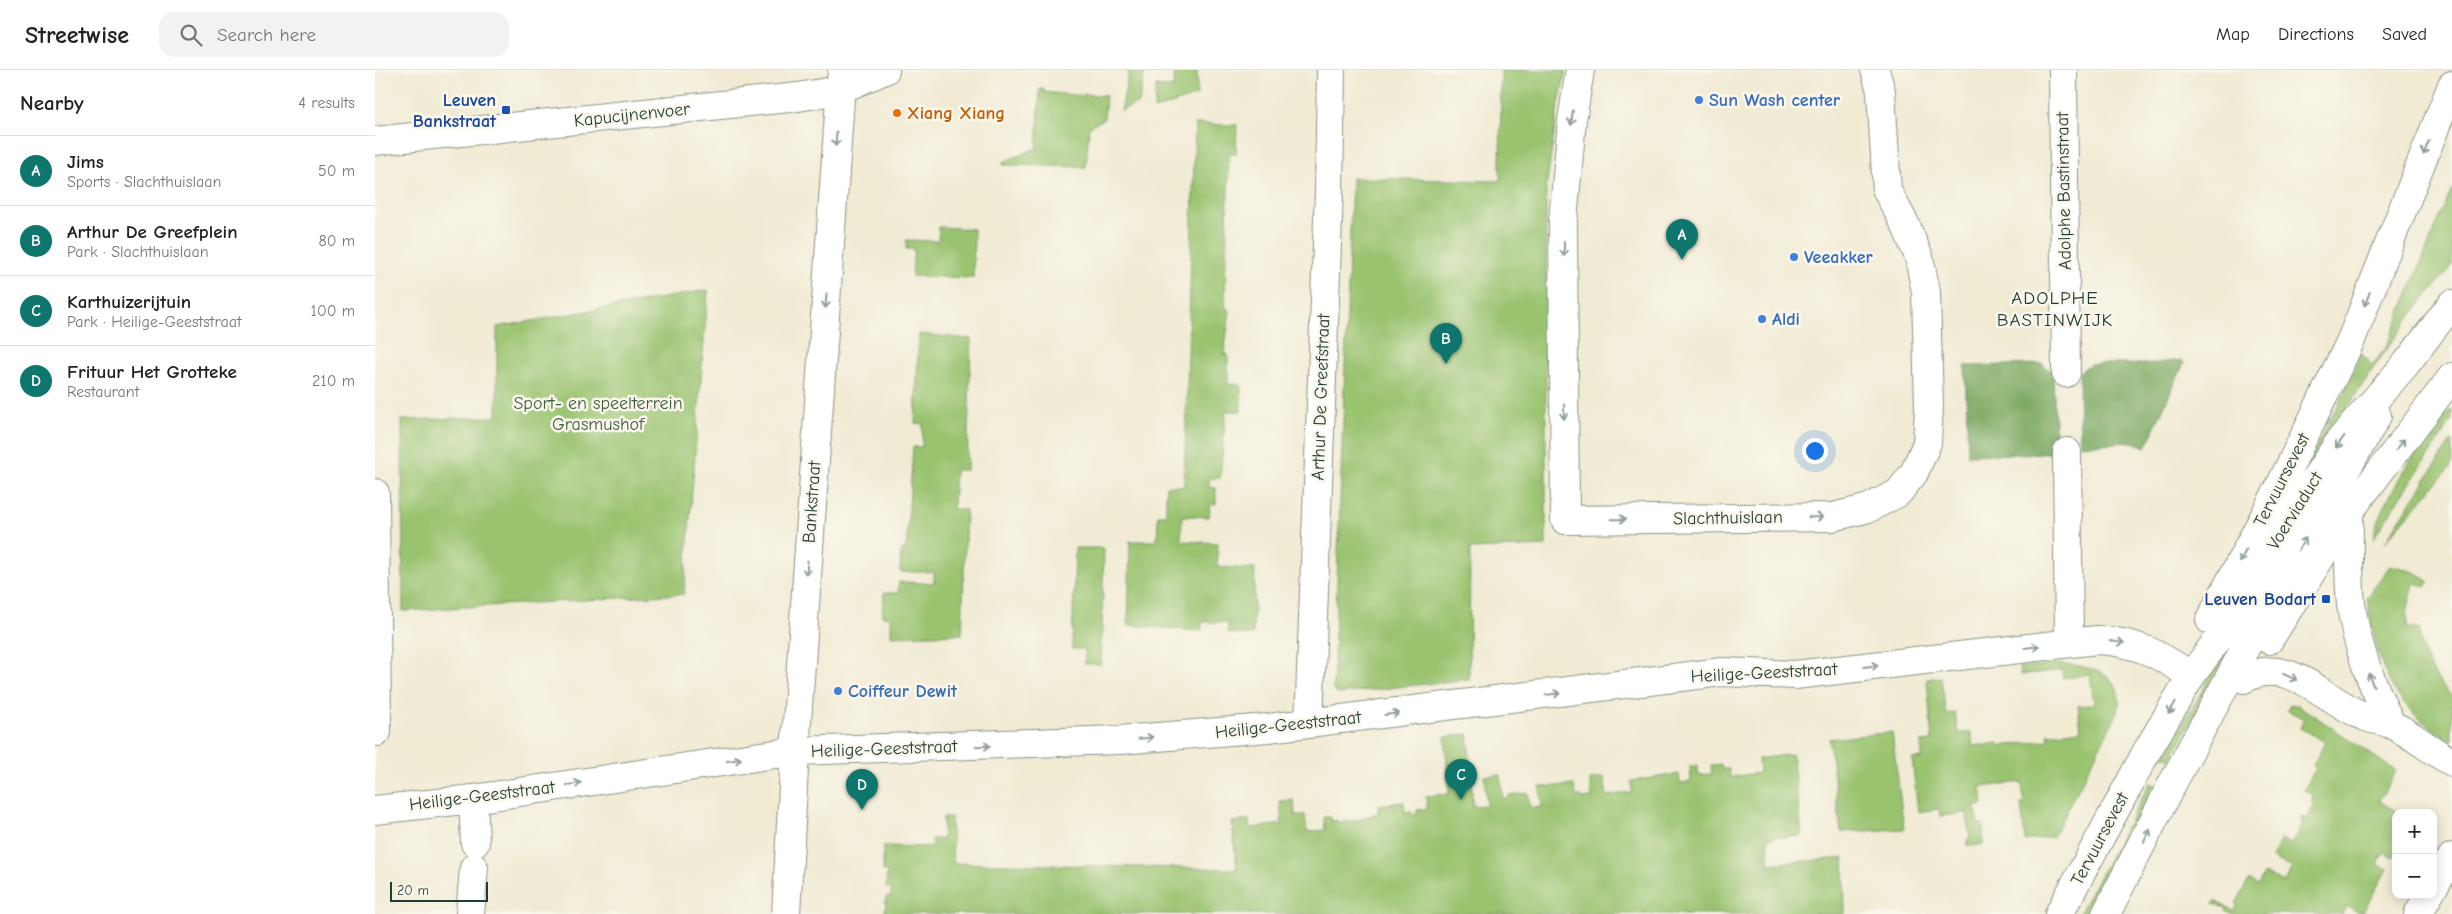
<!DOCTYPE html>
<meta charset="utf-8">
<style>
body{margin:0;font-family:"Comic Neue",sans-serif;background:#f2f2f2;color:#222}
.controls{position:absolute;right:15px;bottom:15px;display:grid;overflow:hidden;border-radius:10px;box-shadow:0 2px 12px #0003}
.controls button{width:45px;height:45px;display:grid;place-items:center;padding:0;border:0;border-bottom:1px solid #e0e0e0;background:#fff;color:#222;font:25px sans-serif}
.scale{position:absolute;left:15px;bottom:12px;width:98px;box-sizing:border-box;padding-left:5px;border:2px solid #1f3d34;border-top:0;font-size:14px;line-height:18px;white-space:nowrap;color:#1f3d34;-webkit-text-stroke:4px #fbf7ec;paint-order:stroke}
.you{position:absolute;left:1439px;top:380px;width:18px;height:18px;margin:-12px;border:4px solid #fff;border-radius:50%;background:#1a73e8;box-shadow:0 0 0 8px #1a73e833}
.badge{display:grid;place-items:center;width:32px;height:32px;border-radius:50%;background:#0f766e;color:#fff;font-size:16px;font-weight:700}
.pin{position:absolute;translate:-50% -41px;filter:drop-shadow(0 1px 2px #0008)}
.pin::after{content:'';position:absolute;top:26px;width:18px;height:15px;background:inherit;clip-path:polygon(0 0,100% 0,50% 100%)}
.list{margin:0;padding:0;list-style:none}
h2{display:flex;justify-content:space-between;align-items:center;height:65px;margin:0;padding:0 20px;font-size:21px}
h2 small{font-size:16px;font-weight:400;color:#767676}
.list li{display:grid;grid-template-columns:32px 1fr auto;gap:15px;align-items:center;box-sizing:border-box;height:70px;padding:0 20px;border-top:1px solid #e0e0e0}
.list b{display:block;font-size:19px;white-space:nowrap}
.list p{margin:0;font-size:16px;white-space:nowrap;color:#767676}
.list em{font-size:16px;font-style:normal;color:#767676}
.icon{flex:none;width:28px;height:28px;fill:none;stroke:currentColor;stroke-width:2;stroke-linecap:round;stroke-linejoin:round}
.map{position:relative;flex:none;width:2077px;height:844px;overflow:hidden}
header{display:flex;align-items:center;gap:30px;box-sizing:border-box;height:70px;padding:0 25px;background:#fff;border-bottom:1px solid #e0e0e0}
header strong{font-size:24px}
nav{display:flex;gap:28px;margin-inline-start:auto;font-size:18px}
.search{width:350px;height:45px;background:#f2f2f2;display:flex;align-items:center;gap:12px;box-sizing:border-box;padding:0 18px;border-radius:15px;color:#767676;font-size:19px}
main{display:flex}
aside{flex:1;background:#fff}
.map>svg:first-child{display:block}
.green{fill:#9ac36f;stroke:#5c8052}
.forest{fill:#7ba962;stroke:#4d734b}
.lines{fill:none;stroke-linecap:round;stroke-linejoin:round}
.minor-casing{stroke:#889484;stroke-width:30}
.major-casing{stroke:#889484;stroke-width:30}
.minor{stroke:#fff;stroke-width:28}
.major{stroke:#fff;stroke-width:28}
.oneway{stroke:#8f9e9a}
.shop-dot{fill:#3f7fe0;stroke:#fbf7ec;stroke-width:2}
.transit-dot{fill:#1a4fb4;stroke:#fbf7ec;stroke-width:2}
.food-dot{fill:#e8710a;stroke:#fbf7ec;stroke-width:2}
.labels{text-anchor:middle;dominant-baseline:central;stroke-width:5;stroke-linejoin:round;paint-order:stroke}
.transit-label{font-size:18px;font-weight:bold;fill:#164399;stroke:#fbf7ec;text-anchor:end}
.shop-label{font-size:18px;font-weight:bold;fill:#366cbe;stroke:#fbf7ec;text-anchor:start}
.food-label{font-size:18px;font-weight:bold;fill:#c56008;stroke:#fbf7ec;text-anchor:start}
.street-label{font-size:18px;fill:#1f3d34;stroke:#fbf7ec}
.park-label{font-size:18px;fill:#3e5e43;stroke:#fbf7ec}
.neighbourhood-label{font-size:19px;letter-spacing:1px;fill:#1f3d34;stroke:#fbf7ec}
</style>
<header>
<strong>Streetwise</strong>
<div class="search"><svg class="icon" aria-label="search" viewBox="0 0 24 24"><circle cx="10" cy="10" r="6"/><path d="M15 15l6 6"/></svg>Search here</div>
<nav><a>Map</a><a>Directions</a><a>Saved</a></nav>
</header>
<main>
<aside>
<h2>Nearby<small>4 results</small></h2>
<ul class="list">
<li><span class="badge">A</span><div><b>Jims</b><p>Sports · Slachthuislaan</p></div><em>50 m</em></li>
<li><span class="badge">B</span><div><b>Arthur De Greefplein</b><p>Park · Slachthuislaan</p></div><em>80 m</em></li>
<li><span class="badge">C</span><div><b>Karthuizerijtuin</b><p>Park · Heilige-Geeststraat</p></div><em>100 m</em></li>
<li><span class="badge">D</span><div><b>Frituur Het Grotteke</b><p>Restaurant</p></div><em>210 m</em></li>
</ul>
</aside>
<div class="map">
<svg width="2077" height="844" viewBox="0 0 2077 844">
<rect width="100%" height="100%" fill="#fbf7ec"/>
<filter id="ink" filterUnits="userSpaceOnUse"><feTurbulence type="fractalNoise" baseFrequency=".02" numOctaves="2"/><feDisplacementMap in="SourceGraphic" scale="10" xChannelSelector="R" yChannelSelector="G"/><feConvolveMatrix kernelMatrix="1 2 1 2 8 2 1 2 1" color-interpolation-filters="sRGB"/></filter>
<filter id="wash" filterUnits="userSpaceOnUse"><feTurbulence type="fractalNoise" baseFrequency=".0096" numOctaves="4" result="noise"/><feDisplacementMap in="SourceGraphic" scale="20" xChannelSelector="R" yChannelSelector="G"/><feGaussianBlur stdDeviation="1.12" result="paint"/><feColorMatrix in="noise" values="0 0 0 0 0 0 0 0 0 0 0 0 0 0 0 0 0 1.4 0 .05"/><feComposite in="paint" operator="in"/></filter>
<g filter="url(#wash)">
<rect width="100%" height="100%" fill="#f1ebd4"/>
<path class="green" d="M 754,0 L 770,0 L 764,33 L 746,41 Z
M 800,0 L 822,0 L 822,25 L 779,40 L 781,16 L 798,18 Z
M 1126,0 L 1191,0 L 1182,43 L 1171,119 L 1171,476 L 1095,479 L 1094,609 L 962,624 L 958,619 L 977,108 L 1125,111 Z
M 665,19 L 669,19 L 669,22 L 708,26 L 709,24 L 731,26 L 729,49 L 714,57 L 711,97 L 628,95 L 628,92 L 662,78 Z
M 820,54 L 862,55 L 861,84 L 854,84 L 850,225 L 851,239 L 855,240 L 849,284 L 853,285 L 853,314 L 866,315 L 866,341 L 851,341 L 845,408 L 834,408 L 834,417 L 841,418 L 841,434 L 835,434 L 834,447 L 807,446 L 806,471 L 843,473 L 842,497 L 880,499 L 878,565 L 853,563 L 853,552 L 827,552 L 826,561 L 753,555 L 755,471 L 782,471 L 783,445 L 791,445 L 791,416 L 809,416 Z
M 2077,118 L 2077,196 L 2037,244 L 1999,297 L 1915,425 L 1967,327 L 1986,283 L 1997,295 L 2011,278 Z
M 564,157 L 599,159 L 598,208 L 537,206 L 539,179 L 531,179 L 531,170 L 563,171 Z
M 333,220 L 309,524 L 28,541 L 27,350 L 122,347 L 122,257 Z
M 544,264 L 596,269 L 592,400 L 580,400 L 578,439 L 591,440 L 587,564 L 516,566 L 516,547 L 507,546 L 509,523 L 523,523 L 524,512 L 559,513 L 559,502 L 525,502 L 526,480 L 531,480 L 538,377 L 547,377 L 548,354 L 540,353 Z
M 2077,339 L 2077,350 L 1998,469 C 2002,439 2053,357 2077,339 Z
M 2077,371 L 2077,395 L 2010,472 L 2073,376 Z
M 1938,429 L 1796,689 L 1789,686 Z
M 700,478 L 729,478 L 726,594 L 710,594 L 710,579 L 697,579 Z
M 2020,496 L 2039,502 L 2054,511 L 2051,516 L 2039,513 L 2032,542 L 2032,558 L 2044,559 C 2046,584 2059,609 2077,626 L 2077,670 C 2013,636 2003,595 1992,528 L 2014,497 Z
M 1685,594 C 1716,596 1751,603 1743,642 L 1678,767 L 1650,771 L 1646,734 L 1649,733 L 1647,712 L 1606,717 L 1608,735 L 1601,736 L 1603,755 L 1608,754 L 1608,775 L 1593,776 L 1592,769 L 1595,768 L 1592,743 L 1565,746 L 1564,739 L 1543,742 L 1537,689 L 1547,688 L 1546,672 L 1557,671 L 1552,609 L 1566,607 L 1571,644 L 1580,643 L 1583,663 L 1596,662 L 1598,676 L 1624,673 L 1625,676 L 1674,670 L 1673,664 L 1706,660 L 1703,636 L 1719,634 L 1715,604 L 1688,608 L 1687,600 L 1645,605 L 1644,597 Z
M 1915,635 L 1923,635 L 2021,701 L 2004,731 L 2024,743 L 2021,743 L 2021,784 L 2018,788 L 2009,783 L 2003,794 L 2012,799 L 1987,844 L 1972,836 L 1967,844 L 1856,844 L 1850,841 L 1851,838 L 1838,834 L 1840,831 L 1859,841 L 1862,835 L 1861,833 L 1874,810 L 1883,815 L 1889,803 L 1909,813 L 1917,798 L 1897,787 L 1906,769 L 1916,774 L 1928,752 L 1925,750 L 1927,747 L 1932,749 L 1940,734 L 1936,731 L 1938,726 L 1929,720 L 1941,698 L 1938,696 L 1950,672 L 1925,658 L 1929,649 L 1912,640 Z
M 1517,662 L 1529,759 L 1466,762 L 1454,669 Z
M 1093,664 L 1098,736 L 1112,735 L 1109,706 L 1125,705 L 1128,729 L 1134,728 L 1134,725 L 1153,723 L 1155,738 L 1167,737 L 1165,717 L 1199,715 L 1201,726 L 1206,726 L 1207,729 L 1217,728 L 1215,710 L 1229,707 L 1232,726 L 1257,722 L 1256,711 L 1304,704 L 1305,713 L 1316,712 L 1315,696 L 1323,695 L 1323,705 L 1337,704 L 1336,695 L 1346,694 L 1347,699 L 1354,698 L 1355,707 L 1384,703 L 1383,689 L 1417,684 L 1427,766 L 1393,768 L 1394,794 L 1469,788 L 1470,844 L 510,844 L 511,827 L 516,827 L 516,818 L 511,818 L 512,802 L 508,801 L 508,776 L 557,777 L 557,769 L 568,769 L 568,747 L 576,747 L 578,793 L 862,799 L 857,752 L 874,750 L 875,758 L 907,754 L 905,731 L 919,730 L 920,745 L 930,745 L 932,762 L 950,760 L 949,747 L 955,747 L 956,751 L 962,750 L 962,752 L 979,751 L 1003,743 L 1003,735 L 1029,732 L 1030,742 L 1036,741 L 1037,745 L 1042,744 L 1042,740 L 1052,739 L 1051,726 L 1074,724 L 1070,667 Z
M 1775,713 L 1782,716 L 1710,844 L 1704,844 Z"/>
<path class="forest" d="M 1807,290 L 1809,293 L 1771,377 L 1757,372 L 1705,375 L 1704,302 L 1716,294 L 1770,294 Z
M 1667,294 L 1678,302 L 1681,383 L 1593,385 L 1590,296 Z"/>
</g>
<g filter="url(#ink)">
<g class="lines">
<defs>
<path id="minor" d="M 1205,0 L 1197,50 L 1188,151 L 1190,450 L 1458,447 L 1494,438 L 1523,423 L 1539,403 L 1552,373 L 1554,338 L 1551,222 L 1544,187 L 1530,154 L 1512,121 L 1506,21 L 1500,0
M 1688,0 L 1691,303
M 0,71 L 423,27 L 464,20 L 510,0
M 1692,382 L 1694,573
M 0,423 L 2,662
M 1974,442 C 1974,472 1973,504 1976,534 C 1981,577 1998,616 2016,654
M 1869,609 C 1912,584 1949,629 1986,645 C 1995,650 2006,650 2015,654 C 2036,663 2056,681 2077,692
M 934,654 L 954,122 L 956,0
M 98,729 L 100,773
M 0,740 L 98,729 L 420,681 L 745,670 L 893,658 L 1347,602 L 1420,605 L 1722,570 C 1762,572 1784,584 1816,606
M 2058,818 L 2077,787
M 95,844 L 99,798
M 411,844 L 420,681 L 467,0
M 2043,844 L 2054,825"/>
<path id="major" d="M 1835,550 L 1904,418 L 1976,270 L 2077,15
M 1894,570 L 1974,442 L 2077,307
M 1684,844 L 1772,681 L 1816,606 L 1849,561 L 1920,439 L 1966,369 L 2031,294 L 2077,234
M 1731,844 L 1796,716 L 1895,532 L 2002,346"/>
</defs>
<use href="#minor" class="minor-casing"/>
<use href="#major" class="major-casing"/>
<use href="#minor" class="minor"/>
<use href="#major" class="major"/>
</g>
<defs><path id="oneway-shaft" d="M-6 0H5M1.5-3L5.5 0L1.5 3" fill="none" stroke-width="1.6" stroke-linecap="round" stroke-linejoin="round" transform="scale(1.25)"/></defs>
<g class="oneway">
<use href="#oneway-shaft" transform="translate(1197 48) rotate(97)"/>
<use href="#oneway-shaft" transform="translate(461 69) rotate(94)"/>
<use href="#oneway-shaft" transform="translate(2051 78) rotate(112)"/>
<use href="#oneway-shaft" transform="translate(1189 179) rotate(90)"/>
<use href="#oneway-shaft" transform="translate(1992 229) rotate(112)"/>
<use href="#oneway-shaft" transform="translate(451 231) rotate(94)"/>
<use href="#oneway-shaft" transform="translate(1189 342) rotate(90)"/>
<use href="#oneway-shaft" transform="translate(1965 372) rotate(126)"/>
<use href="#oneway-shaft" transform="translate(2025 375) rotate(-53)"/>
<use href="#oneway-shaft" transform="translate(1441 447) rotate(-1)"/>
<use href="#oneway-shaft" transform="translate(1244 449) rotate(-1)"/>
<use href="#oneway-shaft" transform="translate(1927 474) rotate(-60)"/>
<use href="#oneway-shaft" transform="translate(1868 486) rotate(117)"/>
<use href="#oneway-shaft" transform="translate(432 498) rotate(94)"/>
<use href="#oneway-shaft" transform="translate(1742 572) rotate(8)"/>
<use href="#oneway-shaft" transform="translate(1657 577) rotate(-7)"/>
<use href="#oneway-shaft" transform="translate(1496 596) rotate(-7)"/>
<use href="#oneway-shaft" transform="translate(1915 607) rotate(24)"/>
<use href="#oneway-shaft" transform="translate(1996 610) rotate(-110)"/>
<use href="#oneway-shaft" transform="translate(1178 624) rotate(-7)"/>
<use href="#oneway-shaft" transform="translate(1797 638) rotate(120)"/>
<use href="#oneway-shaft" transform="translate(1017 644) rotate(-7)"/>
<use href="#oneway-shaft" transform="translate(771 668) rotate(-5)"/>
<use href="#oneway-shaft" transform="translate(608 676) rotate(-2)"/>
<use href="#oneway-shaft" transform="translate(359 690) rotate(-9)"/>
<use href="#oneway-shaft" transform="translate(199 714) rotate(-9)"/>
<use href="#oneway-shaft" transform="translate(1772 766) rotate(-64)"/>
</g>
</g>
<g class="shop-dot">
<circle cx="1324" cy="30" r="5"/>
<circle cx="1419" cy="187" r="5"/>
<circle cx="1387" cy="249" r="5"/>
<circle cx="463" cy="621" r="5"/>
</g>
<g class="transit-dot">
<rect x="126" y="35" width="10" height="10" rx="2.5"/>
<rect x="1946" y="524" width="10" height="10" rx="2.5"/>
</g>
<circle class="food-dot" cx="522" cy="43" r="5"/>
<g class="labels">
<g class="transit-label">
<text x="121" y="30">Leuven<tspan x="121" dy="21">Bankstraat</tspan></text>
<text x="1941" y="529">Leuven Bodart</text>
</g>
<g class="shop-label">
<text x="1334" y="30">Sun Wash center</text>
<text x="1429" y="187">Veeakker</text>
<text x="1397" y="249">Aldi</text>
<text x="473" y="621">Coiffeur Dewit</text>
</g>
<g class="food-label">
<text x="532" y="43">Xiang Xiang</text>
</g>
<g class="street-label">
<text transform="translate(257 45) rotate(-6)">Kapucijnenvoer</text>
<text transform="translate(1689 121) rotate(-91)">Adolphe Bastinstraat</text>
<text transform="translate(946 327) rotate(-88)">Arthur De Greefstraat</text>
<text transform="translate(1907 410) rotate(-63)">Tervuursevest</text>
<text transform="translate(437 432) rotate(-86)">Bankstraat</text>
<text transform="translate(1920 441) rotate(-58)">Voerviaduct</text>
<text transform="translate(1353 448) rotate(-1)">Slachthuislaan</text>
<text transform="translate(1389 603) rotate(-3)">Heilige-Geeststraat</text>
<text transform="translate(913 655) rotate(-6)">Heilige-Geeststraat</text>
<text transform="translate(509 679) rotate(-2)">Heilige-Geeststraat</text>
<text transform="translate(107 726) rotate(-7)">Heilige-Geeststraat</text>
<text transform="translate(1725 769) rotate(-62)">Tervuursevest</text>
</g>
<g class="park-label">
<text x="223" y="333">Sport- en speelterrein<tspan x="223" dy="21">Grasmushof</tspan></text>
</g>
<g class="neighbourhood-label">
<text x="1680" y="228">ADOLPHE<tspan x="1680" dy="22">BASTINWIJK</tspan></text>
</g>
</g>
</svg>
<div class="controls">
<button>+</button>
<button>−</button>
</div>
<div class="scale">20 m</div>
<div class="you"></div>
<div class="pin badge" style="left:1307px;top:190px">A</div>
<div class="pin badge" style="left:1071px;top:294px">B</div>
<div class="pin badge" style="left:1086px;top:730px">C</div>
<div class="pin badge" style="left:487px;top:740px">D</div>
</div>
</main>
